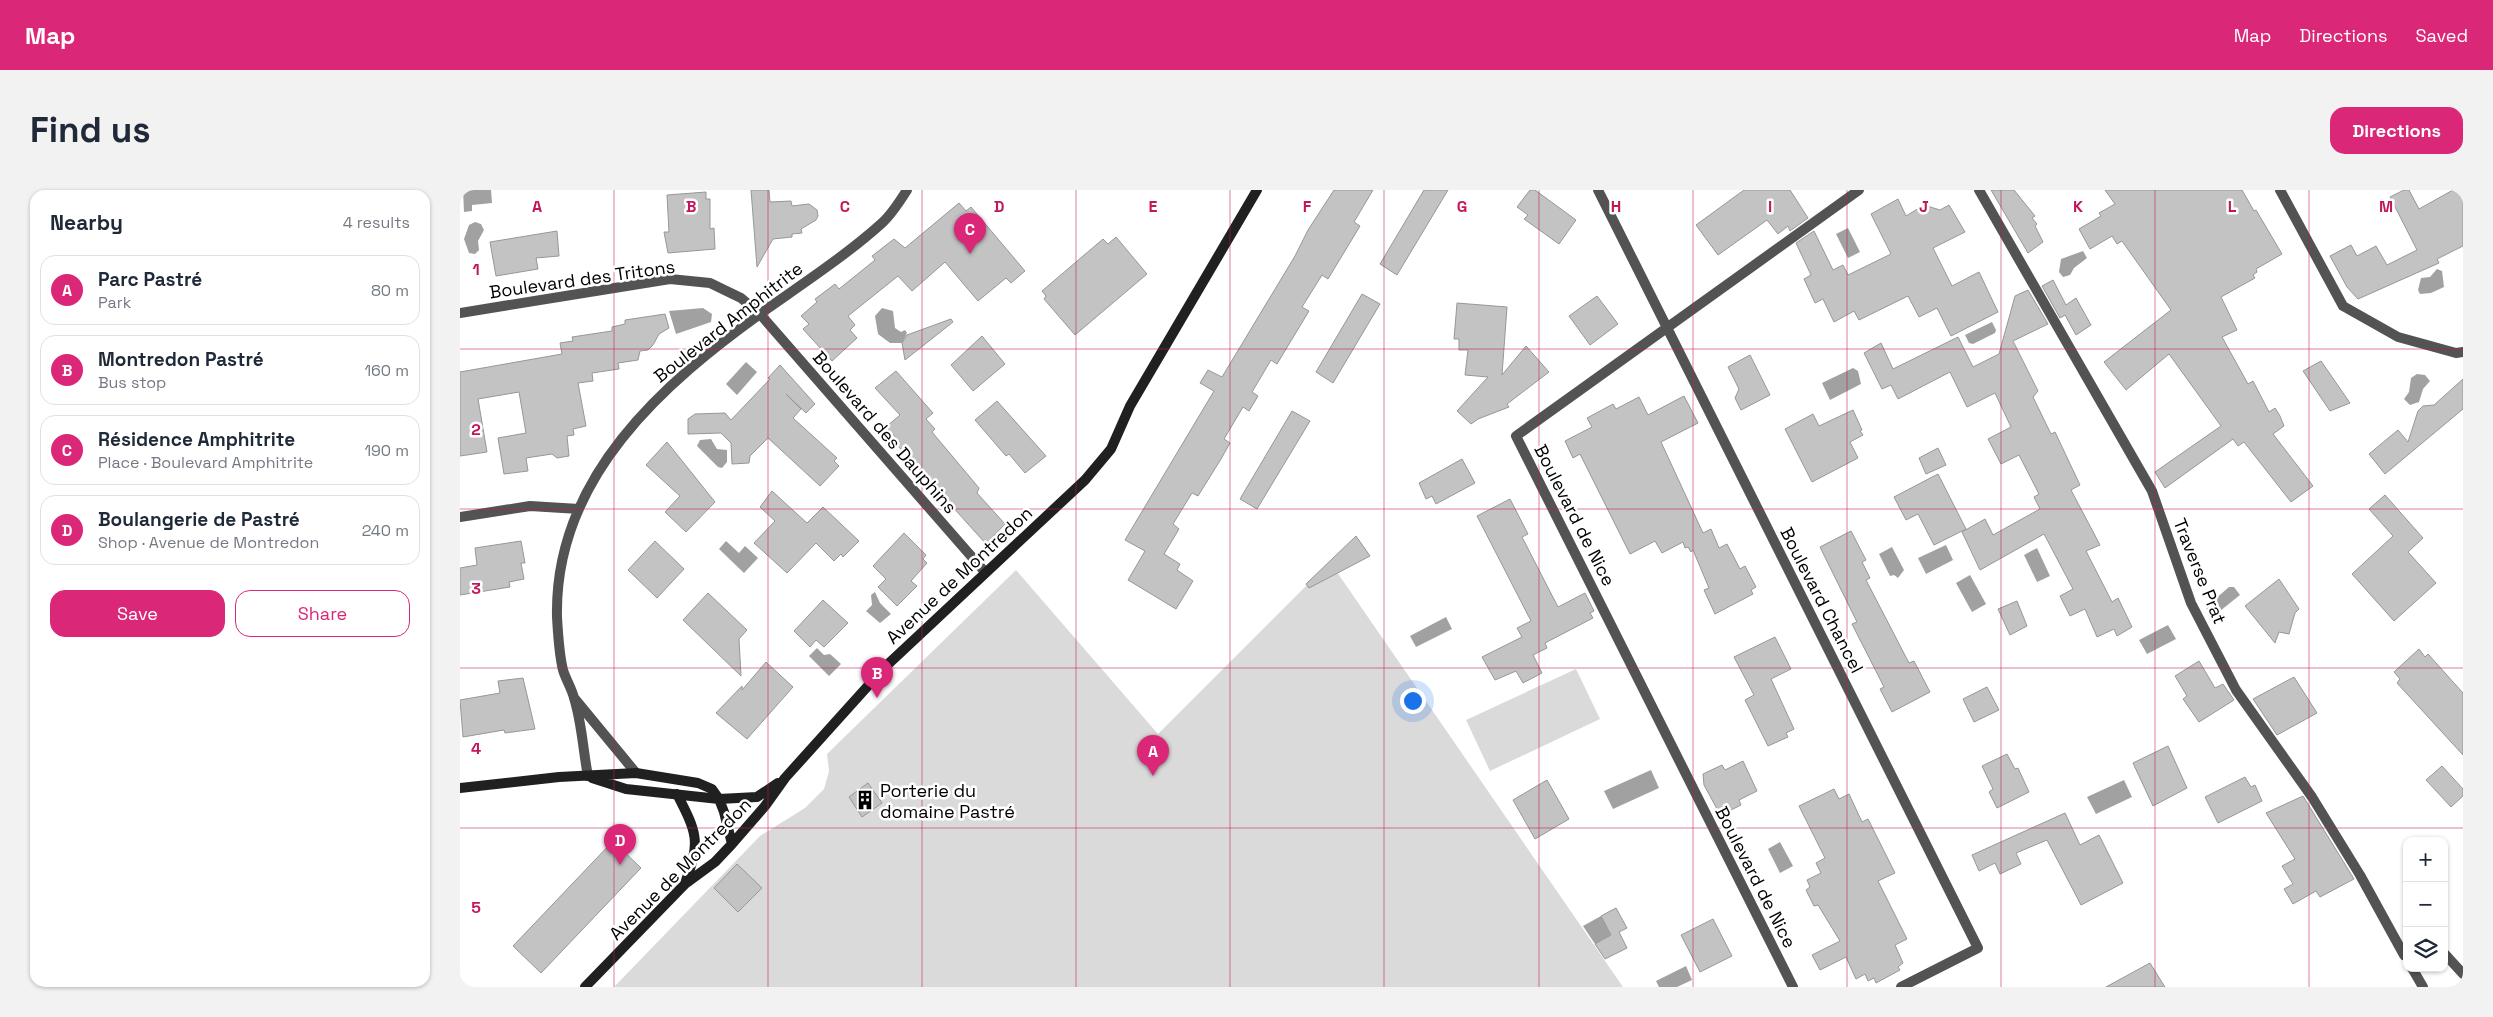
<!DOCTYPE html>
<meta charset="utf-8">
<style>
body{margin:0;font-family:"Space Grotesk",sans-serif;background:#f2f2f3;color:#1f2937}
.controls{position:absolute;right:15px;bottom:15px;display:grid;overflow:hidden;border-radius:10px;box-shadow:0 1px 4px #0004}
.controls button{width:45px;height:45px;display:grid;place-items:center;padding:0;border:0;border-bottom:1px solid #e0e1e3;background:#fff;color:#1f2937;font:25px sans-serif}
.you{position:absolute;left:952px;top:510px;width:18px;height:18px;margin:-12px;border:4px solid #fff;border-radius:50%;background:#1a73e8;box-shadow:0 0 0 8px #1a73e833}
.badge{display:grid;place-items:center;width:32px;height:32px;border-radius:50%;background:#db2777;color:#fff;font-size:16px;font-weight:700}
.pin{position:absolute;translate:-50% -41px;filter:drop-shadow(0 1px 2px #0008)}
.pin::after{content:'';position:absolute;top:26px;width:18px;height:15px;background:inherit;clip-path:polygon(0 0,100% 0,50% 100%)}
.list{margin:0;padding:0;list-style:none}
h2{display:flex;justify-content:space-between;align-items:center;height:65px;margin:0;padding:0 20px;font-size:21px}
h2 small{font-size:16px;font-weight:400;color:#747a83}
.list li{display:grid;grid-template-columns:32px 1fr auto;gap:15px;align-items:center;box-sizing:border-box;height:70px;margin:0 10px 10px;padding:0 10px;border:1px solid #e0e1e3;border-radius:15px}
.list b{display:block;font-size:19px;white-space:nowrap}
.list p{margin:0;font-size:16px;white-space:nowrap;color:#747a83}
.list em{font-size:16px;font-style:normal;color:#747a83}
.actions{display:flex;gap:10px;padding:15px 20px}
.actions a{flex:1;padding:11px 0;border:1px solid #db2777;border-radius:15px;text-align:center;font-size:18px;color:#db2777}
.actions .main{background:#db2777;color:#fff}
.icon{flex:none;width:28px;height:28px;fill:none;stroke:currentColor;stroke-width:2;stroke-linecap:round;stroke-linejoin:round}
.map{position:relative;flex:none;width:2003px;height:797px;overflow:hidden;border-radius:15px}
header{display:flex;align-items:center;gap:30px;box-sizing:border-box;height:70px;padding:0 25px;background:#db2777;color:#fff}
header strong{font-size:24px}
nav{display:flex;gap:28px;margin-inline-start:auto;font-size:18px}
.intro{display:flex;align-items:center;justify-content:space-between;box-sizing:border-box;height:120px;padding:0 30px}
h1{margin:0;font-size:35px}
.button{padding:12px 22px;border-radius:15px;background:#db2777;color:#fff;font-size:18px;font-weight:700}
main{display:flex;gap:30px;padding:0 30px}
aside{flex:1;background:#fff;border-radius:15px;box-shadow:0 1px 4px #0004}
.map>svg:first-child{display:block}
.green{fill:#dadada}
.water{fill:#a1a1a1}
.building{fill:#c3c3c3;stroke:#979797}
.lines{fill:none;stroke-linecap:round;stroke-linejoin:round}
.street{stroke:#535353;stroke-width:10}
.secondary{stroke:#202020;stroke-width:10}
.grid{fill:none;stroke:#c2185b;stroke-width:1;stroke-opacity:0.55}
.labels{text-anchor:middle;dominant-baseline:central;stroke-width:5;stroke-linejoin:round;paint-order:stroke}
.street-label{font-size:18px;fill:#000;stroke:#fff}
.poi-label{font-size:18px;fill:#000;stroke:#fff;text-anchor:start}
.grid-label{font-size:16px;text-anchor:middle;font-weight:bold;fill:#c2185b;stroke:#fff;stroke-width:5;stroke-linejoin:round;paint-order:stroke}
</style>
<header>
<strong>Map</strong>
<nav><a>Map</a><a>Directions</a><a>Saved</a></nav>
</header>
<div class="intro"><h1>Find us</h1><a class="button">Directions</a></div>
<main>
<aside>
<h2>Nearby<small>4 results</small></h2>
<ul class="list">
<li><span class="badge">A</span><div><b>Parc Pastré</b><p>Park</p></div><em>80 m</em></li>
<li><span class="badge">B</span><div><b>Montredon Pastré</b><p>Bus stop</p></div><em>160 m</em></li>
<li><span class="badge">C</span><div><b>Résidence Amphitrite</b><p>Place · Boulevard Amphitrite</p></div><em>190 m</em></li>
<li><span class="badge">D</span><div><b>Boulangerie de Pastré</b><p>Shop · Avenue de Montredon</p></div><em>240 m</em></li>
</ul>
<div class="actions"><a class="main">Save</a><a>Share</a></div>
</aside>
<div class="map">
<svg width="2003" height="797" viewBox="0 0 2003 797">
<rect width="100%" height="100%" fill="#fff"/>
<path class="green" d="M 870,372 L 1163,797 L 154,797 L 300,646 L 345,618 L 364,599 L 369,581 L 367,564 L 556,380 L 698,544 Z
M 1116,479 L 1140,529 L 1030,581 L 1006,530 Z"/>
<path class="water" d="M 3,0 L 31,0 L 32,13 L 12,15 L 12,21 L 4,22 Z
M 15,32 L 21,34 L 24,40 L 18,51 L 19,60 L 15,64 L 9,63 L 4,49 L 9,35 Z
M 1388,38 L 1400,62 L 1388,68 L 1376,44 Z
M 1623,61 L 1627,68 L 1614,78 L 1610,85 L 1603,87 L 1599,82 L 1601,69 Z
M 1977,79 L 1982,81 L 1984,97 L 1971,103 L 1960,104 L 1958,100 L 1961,88 L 1970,87 Z
M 243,118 L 252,124 L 251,132 L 216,144 L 209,121 Z
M 422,118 L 433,121 L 435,138 L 441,142 L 445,140 L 447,143 L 442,153 L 430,153 L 418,144 L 415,126 Z
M 1532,132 L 1536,140 L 1535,143 L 1513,154 L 1509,153 L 1505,145 Z
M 286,172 L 297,182 L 277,205 L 266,194 Z
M 1393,178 L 1398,181 L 1401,194 L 1370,210 L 1362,193 Z
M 1957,184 L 1965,185 L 1970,191 L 1963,199 L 1959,212 L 1950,215 L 1944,209 L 1949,202 L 1951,188 Z
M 240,250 L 251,249 L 257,259 L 267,260 L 267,272 L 262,278 L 258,277 L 237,256 Z
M 266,351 L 279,363 L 285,356 L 298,368 L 284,383 L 259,359 Z
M 1486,355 L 1493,370 L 1466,384 L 1458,368 Z
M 1432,357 L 1444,380 L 1438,388 L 1434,385 L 1430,386 L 1419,364 Z
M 1577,358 L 1590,386 L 1577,392 L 1564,365 Z
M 1510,385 L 1526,414 L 1512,422 L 1496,393 Z
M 1769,397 L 1774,397 L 1780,405 L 1750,429 L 1746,417 Z
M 415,402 L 420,413 L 431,424 L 420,433 L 406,421 L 412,415 L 411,405 Z
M 986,427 L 992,439 L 956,457 L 950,446 Z
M 1708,435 L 1716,449 L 1687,464 L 1679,450 Z
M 357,458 L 364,465 L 370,464 L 381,474 L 369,486 L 349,466 Z
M 1191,580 L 1199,598 L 1153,619 L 1144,601 Z
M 1664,590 L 1672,607 L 1636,624 L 1627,607 Z
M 1320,652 L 1333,676 L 1320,683 L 1308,659 Z
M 1141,726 L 1151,745 L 1135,754 L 1123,736 Z
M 1226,776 L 1232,790 L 1217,797 L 1199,797 L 1196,791 Z"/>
<path class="building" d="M 291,0 L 309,0 L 310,12 L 331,11 L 332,16 L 349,14 L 357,20 L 358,26 L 356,30 L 341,39 L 342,43 L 332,44 L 332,47 L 313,49 L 297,77 Z
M 874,0 L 913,0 L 894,32 L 900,36 L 868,89 L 862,85 L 842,117 L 849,121 L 817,174 L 811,170 L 792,202 L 798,206 L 789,221 L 783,217 L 764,249 L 770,253 L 761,269 L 738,306 L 732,303 L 713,334 L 719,339 L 704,364 L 720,374 L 717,380 L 733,391 L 716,419 L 668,390 L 685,361 L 665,350 L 754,201 L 740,193 L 748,180 L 762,187 L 835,66 L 848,40 Z
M 964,0 L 988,0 L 937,85 L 920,74 Z
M 1070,0 L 1075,0 L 1116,30 L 1099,54 L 1064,29 L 1068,25 L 1057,17 Z
M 1284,0 L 1330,0 L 1348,28 L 1330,41 L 1328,36 L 1318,44 L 1307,30 L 1258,65 L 1236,35 Z
M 1531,0 L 1554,0 L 1575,26 L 1572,28 L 1577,34 L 1575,36 L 1583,52 L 1568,63 Z
M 1645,0 L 1782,0 L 1794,21 L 1796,20 L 1822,64 L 1796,79 L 1797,82 L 1793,85 L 1795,88 L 1761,107 L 1777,140 L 1762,147 L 1788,194 L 1793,191 L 1809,222 L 1815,218 L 1820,226 L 1824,236 L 1813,244 L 1853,296 L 1831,312 L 1784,252 L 1778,256 L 1773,249 L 1705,298 L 1695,282 L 1761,236 L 1709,164 L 1666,200 L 1644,172 L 1711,120 L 1662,51 L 1657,54 L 1652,46 L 1630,59 L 1619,39 L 1641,26 L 1639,23 L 1655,14 Z
M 1944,0 L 1949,0 L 1959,19 L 1993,0 L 2003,0 L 2003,56 L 1977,69 L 1979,73 L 1898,109 L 1887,97 L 1870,66 L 1891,55 L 1897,66 L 1916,56 L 1927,75 L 1957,60 L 1930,7 Z
M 246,2 L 246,9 L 250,9 L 250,39 L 254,38 L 255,59 L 208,63 L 204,42 L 209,42 L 207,5 Z
M 1438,9 L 1446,26 L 1464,15 L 1480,20 L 1489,15 L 1505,42 L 1473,58 L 1492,96 L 1519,82 L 1538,122 L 1491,146 L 1477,118 L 1459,127 L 1448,106 L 1399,130 L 1394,121 L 1374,132 L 1363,109 L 1355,113 L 1344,89 L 1351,85 L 1336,53 L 1354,41 L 1373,80 L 1383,75 L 1388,85 L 1431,64 L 1411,24 Z
M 499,13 L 506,21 L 511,17 L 565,81 L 551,93 L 546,88 L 518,111 L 485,72 L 452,101 L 438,86 L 388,126 L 395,135 L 390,140 L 397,148 L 372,171 L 343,139 L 349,134 L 341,126 L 357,112 L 355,109 L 375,94 L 379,99 L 415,70 L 412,66 L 434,49 L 445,58 Z
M 97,41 L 99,66 L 76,68 L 78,79 L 36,86 L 30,52 Z
M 656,47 L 687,84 L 615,145 L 584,109 L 586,106 L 582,101 L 643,49 L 648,54 Z
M 1593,90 L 1606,115 L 1616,108 L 1631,135 L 1616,145 L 1605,125 L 1600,128 L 1582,96 Z
M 1568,100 L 1588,134 L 1553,151 L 1578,201 L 1573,207 L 1591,244 L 1595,242 L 1620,295 L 1611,300 L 1640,355 L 1626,361 L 1652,412 L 1658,408 L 1672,437 L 1657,446 L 1654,439 L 1637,447 L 1625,419 L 1610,426 L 1600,406 L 1613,399 L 1584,344 L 1520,380 L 1502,342 L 1525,329 L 1533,345 L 1580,319 L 1574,307 L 1579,304 L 1559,265 L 1541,274 L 1528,249 L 1551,237 L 1535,203 L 1507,217 L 1490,182 L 1438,209 L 1431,195 L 1422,199 L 1404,163 L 1421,153 L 1433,179 L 1498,147 L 1513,177 L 1539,164 L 1555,106 Z
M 902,104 L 920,114 L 873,193 L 856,182 Z
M 1137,106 L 1158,134 L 1130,155 L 1109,126 Z
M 997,113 L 1047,117 L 1042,185 L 1066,156 L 1089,182 L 1047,214 L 1049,217 L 1018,229 L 1011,234 L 997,221 L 1028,187 L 1005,185 L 1008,160 L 999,160 L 999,149 L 994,149 Z
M 205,124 L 209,138 L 199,144 L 193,155 L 188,160 L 180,161 L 178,170 L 158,173 L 159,179 L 132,183 L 133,191 L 118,193 L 126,236 L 113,239 L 114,245 L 107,246 L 109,266 L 97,268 L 92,264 L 66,268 L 68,281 L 44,284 L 38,248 L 66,243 L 59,202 L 18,209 L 27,262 L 0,266 L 0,182 L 102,164 L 100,153 L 113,151 L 112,147 L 152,141 L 152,137 L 165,134 L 165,130 Z
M 491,129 L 493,132 L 445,170 L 442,153 L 447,145 Z
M 522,146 L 545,174 L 513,201 L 491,175 Z
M 1290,165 L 1310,205 L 1281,220 L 1275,208 L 1279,199 L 1268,177 Z
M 1861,171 L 1890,213 L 1870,221 L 1843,181 Z
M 320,175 L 355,214 L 346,223 L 326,204 L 341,219 L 333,228 L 377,268 L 374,271 L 379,276 L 360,296 L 308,248 L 290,266 L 289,273 L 272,274 L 271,253 L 261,243 L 228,244 L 228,229 L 235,224 L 265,223 L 271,230 L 310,189 L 308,188 Z
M 436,181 L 473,223 L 466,229 L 475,239 L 472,242 L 519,298 L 517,303 L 545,334 L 526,354 L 437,255 L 440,252 L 426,237 L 440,225 L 415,198 Z
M 2003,189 L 2003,219 L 1925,284 L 1909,264 L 1938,240 L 1948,252 L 1958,221 L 1963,216 L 1974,215 Z
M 1224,206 L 1238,233 L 1201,252 L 1243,343 L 1251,339 L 1259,358 L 1267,354 L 1280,379 L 1285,376 L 1296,397 L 1291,400 L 1293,404 L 1255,424 L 1244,400 L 1249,398 L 1233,360 L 1231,362 L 1228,357 L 1225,358 L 1223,352 L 1202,363 L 1195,351 L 1170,364 L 1120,264 L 1113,268 L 1105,251 L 1132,237 L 1127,228 L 1153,214 L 1156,219 L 1179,207 L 1188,225 Z
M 537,211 L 586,266 L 565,283 L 549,264 L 546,266 L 515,230 Z
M 1393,220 L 1402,240 L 1400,241 L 1403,245 L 1390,252 L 1398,268 L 1352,292 L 1325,239 L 1353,224 L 1359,236 Z
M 832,221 L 850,231 L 797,319 L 780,309 Z
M 207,252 L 255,312 L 226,342 L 205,322 L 220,306 L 186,275 Z
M 1478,258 L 1486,275 L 1466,284 L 1459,268 Z
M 1002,269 L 1015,293 L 976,314 L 972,306 L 966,309 L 959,293 Z
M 1478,284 L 1506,339 L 1474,355 L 1458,324 L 1446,330 L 1434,307 Z
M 312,301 L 347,333 L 363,317 L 399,351 L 383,367 L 381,364 L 374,371 L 356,353 L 327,383 L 294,353 L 315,331 L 300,317 Z
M 1925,305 L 1963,348 L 1948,362 L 1976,393 L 1934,431 L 1892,384 L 1933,346 L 1909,319 Z
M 1050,309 L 1068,344 L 1062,347 L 1098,417 L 1125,403 L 1134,421 L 1130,423 L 1133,428 L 1085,453 L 1087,458 L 1073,465 L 1082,483 L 1063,493 L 1056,481 L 1035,490 L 1022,467 L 1062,447 L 1057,438 L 1071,431 L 1017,326 Z
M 1391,341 L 1406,370 L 1402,372 L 1410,388 L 1406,390 L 1449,473 L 1454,471 L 1470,502 L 1432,522 L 1420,499 L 1424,497 L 1392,434 L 1397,432 L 1360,357 Z
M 444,343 L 466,365 L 463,369 L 467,373 L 451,391 L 457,396 L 437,416 L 418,397 L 426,389 L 413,376 Z
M 896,346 L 910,366 L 849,398 L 846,394 Z
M 61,351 L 65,373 L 61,373 L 64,389 L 49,392 L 50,397 L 0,405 L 0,378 L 17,375 L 15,358 Z
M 195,351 L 224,379 L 197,408 L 168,380 Z
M 1819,389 L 1839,419 L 1835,423 L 1829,444 L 1819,442 L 1815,453 L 1785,416 Z
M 248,403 L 287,440 L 279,449 L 281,486 L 223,430 Z
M 363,410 L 388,433 L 364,457 L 356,450 L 350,457 L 334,441 Z
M 1557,411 L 1567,436 L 1550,445 L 1538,419 Z
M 1315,447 L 1331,479 L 1311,489 L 1334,539 L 1326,543 L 1328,547 L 1308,556 L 1285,510 L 1294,505 L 1274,467 Z
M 1959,459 L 1965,467 L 1968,464 L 2003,503 L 2003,565 L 1937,493 L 1940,489 L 1934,482 Z
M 1739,471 L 1755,498 L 1763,494 L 1774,510 L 1739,532 L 1723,509 L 1727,506 L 1715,486 Z
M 306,472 L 333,497 L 287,549 L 256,523 L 282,496 L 282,500 Z
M 1834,487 L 1857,523 L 1817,545 L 1793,509 Z
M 63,488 L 75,539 L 45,543 L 44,540 L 3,547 L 0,510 L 40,503 L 38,491 Z
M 1527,497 L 1539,520 L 1514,532 L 1503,509 Z
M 1708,556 L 1727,598 L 1693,616 L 1673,573 Z
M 1547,564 L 1555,579 L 1558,578 L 1569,602 L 1537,618 L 1529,602 L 1533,599 L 1522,576 Z
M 1283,571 L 1297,601 L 1279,610 L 1281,615 L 1271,620 L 1257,619 L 1244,595 L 1243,584 L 1262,575 L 1265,580 Z
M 1982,576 L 2003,599 L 2003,606 L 1991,617 L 1966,590 Z
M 1785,587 L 1791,597 L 1795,595 L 1802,611 L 1758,633 L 1745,607 Z
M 1087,590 L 1109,629 L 1075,649 L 1053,610 Z
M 408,593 L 422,613 L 402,627 L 389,607 Z
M 1374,599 L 1379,609 L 1389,604 L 1402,632 L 1408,629 L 1435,683 L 1418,691 L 1447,749 L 1435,755 L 1443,773 L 1438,777 L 1440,780 L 1416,793 L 1414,788 L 1408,791 L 1405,784 L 1396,789 L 1386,767 L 1360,780 L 1352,765 L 1380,751 L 1358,715 L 1354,716 L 1346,700 L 1350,697 L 1347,690 L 1361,683 L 1356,673 L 1365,668 L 1339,616 Z
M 1843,606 L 1894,689 L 1860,707 L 1856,701 L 1833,714 L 1824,699 L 1833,694 L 1822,676 L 1835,669 L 1806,623 Z
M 1605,623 L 1620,655 L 1639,645 L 1663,693 L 1621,715 L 1587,650 L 1556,663 L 1561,674 L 1540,684 L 1535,673 L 1519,681 L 1512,665 Z
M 153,651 L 181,678 L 81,783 L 53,756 Z
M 277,674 L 302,698 L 278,722 L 254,698 Z
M 1156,718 L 1167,738 L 1159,742 L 1167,758 L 1145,769 L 1135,754 L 1151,745 L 1141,726 Z
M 1253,729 L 1272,766 L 1240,782 L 1221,745 Z
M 1690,773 L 1705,797 L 1646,797 Z"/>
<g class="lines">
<path class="street" d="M 1138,0 L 1518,758 L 1441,797
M 1519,0 L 1692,301 L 1731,413 L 1776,500 L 1852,607 L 1900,685 L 1944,765 L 1947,764
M 1820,0 L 1883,116 L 1938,147 L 1996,163 L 2003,162
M 0,123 L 210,89 L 250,93 L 281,108 L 300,124 L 525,382
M 0,327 L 70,316 L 119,319
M 115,509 L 176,583
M 128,586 C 123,561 122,533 114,508 C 112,499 106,490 103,480 C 99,464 98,444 97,427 C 94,288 203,193 307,119 C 344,93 389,63 422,33 C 432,24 440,11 447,0
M 1984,763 L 2003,784
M 1952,778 L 1963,797
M 1333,797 L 1056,246 L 1399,0"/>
<path class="secondary" d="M 132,588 L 166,599 L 259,609 L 297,607 L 318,593
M 0,598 L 99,587 L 176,583 L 238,593 L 252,599 L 259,609 L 264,622 L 272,654
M 217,604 C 237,643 241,651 225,693
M 125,797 L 225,694 L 255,672 L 272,654 L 305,616 L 325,588 L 425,477 L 625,290 L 651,259 L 670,216 L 797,0"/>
</g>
<path class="grid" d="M 154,0 L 154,797M 308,0 L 308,797M 462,0 L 462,797M 616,0 L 616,797M 770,0 L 770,797M 924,0 L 924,797M 1079,0 L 1079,797M 1233,0 L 1233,797M 1387,0 L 1387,797M 1541,0 L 1541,797M 1695,0 L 1695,797M 1849,0 L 1849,797M 0,159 L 2003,159M 0,319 L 2003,319M 0,478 L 2003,478M 0,638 L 2003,638"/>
<defs>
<symbol id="building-bare" viewBox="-9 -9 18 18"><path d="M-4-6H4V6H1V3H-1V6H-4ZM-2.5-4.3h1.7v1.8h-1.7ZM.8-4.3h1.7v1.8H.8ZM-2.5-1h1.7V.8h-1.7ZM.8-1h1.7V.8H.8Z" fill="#000" stroke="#fff" stroke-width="2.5" paint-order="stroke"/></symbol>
</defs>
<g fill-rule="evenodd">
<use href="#building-bare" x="391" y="596" width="28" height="28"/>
</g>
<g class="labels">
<g class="street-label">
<text transform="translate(122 89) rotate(-8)">Boulevard des Tritons</text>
<text transform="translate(268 132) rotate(-38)">Boulevard Amphitrite</text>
<text transform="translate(425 242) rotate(49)">Boulevard des Dauphins</text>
<text transform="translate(1115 325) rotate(63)">Boulevard de Nice</text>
<text transform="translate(1740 381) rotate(68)">Traverse Prat</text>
<text transform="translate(499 385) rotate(-43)">Avenue de Montredon</text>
<text transform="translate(1362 410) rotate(63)">Boulevard Chancel</text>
<text transform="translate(220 679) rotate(-45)">Avenue de Montredon</text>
<text transform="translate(1296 687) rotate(63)">Boulevard de Nice</text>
</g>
<g class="poi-label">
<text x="420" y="600">Porterie du<tspan x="420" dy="21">domaine Pastré</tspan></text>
</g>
</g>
<g class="grid-label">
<text x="77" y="22">A</text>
<text x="231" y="22">B</text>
<text x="385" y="22">C</text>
<text x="539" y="22">D</text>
<text x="693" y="22">E</text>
<text x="847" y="22">F</text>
<text x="1002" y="22">G</text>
<text x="1156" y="22">H</text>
<text x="1310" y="22">I</text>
<text x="1464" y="22">J</text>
<text x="1618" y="22">K</text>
<text x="1772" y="22">L</text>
<text x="1926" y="22">M</text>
<text x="16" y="85">1</text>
<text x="16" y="245">2</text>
<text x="16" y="404">3</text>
<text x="16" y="564">4</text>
<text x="16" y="723">5</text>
</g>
</svg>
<div class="controls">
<button>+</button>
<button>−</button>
<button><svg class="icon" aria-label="layers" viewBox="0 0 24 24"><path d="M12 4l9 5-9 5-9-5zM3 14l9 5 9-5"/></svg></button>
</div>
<div class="you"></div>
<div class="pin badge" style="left:693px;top:586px">A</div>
<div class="pin badge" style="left:417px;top:508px">B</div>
<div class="pin badge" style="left:510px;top:64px">C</div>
<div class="pin badge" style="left:160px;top:675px">D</div>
</div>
</main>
